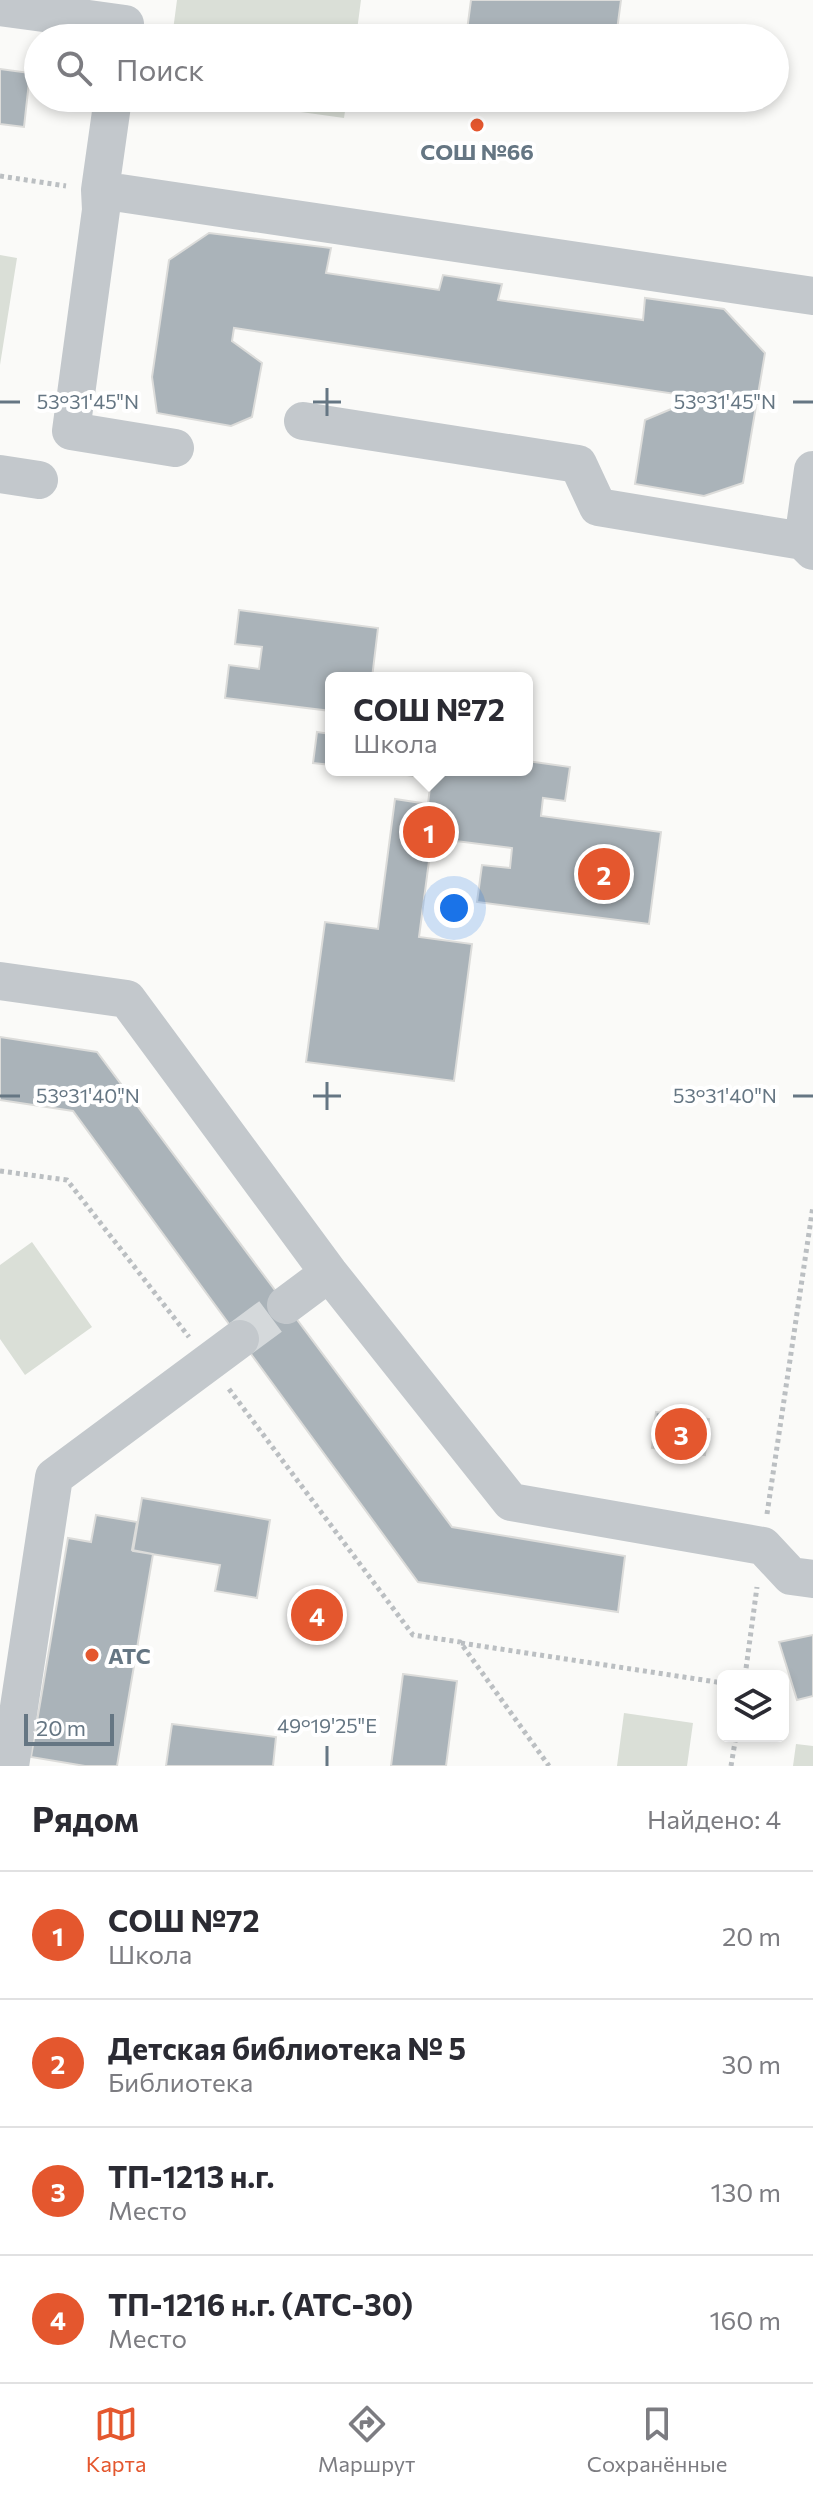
<!DOCTYPE html>
<html lang="ru">
<meta charset="utf-8">
<style>
body{margin:0;font-family:Commissioner,sans-serif;background:#f2f2f3;color:#2b2b33}
.controls{position:absolute;right:24px;bottom:24px;display:grid;overflow:hidden;border-radius:12px;box-shadow:0 4px 12px #0003}
.controls button{width:72px;height:72px;display:grid;place-items:center;padding:0;border:0;border-bottom:2px solid #e1e1e2;background:#fff;color:#2b2b33;font:40px sans-serif}
.scale{position:absolute;left:24px;bottom:20px;width:90px;box-sizing:border-box;padding-left:8px;border:4px solid #657683;border-top:0;font-size:22px;line-height:28px;white-space:nowrap;color:#657683;-webkit-text-stroke:6px #fff;paint-order:stroke}
.you{position:absolute;left:454px;top:908px;width:28px;height:28px;margin:-20px;border:6px solid #fff;border-radius:50%;background:#1a73e8;box-shadow:0 0 0 12px #1a73e833}
.badge{display:grid;place-items:center;width:52px;height:52px;border-radius:50%;background:#e4572e;color:#fff;font-size:26px;font-weight:700}
.pin{position:absolute;translate:-50% -50%;border:4px solid #fff;box-shadow:0 2px 8px #0006}
.popup{position:absolute;left:325px;top:672px;width:208px;height:104px;box-sizing:border-box;display:grid;place-content:center;border-radius:12px;background:#fff;filter:drop-shadow(0 2px 6px #0005);font-size:26px;white-space:nowrap;color:#7c7c81}
.popup b{font-size:30px;color:#2b2b33}
.popup::after{content:'';position:absolute;left:50%;top:100%;margin-left:-16px;border:16px solid transparent;border-top-color:#fff}
.list{margin:0;padding:0;list-style:none}
h2{display:flex;justify-content:space-between;align-items:center;height:104px;margin:0;padding:0 32px;font-size:34px}
h2 small{font-size:26px;font-weight:400;color:#7c7c81}
.list li{display:grid;grid-template-columns:52px 1fr auto;gap:24px;align-items:center;box-sizing:border-box;height:128px;padding:0 32px;border-top:2px solid #e1e1e2}
.list b{display:block;font-size:30px;white-space:nowrap}
.list p{margin:0;font-size:26px;white-space:nowrap;color:#7c7c81}
.list em{font-size:26px;font-style:normal;color:#7c7c81}
.icon{flex:none;width:44px;height:44px;fill:none;stroke:currentColor;stroke-width:2;stroke-linecap:round;stroke-linejoin:round}
.map{position:relative;flex:none;width:813px;height:1766px;overflow:hidden}
.search{position:absolute;background:#fff;box-shadow:0 4px 12px #0003;left:24px;right:24px;top:24px;height:88px;display:flex;align-items:center;gap:20px;box-sizing:border-box;padding:0 28px;border-radius:44px;color:#7c7c81;font-size:30px}
.sheet{height:616px;background:#fff}
nav{display:flex;justify-content:space-around;align-items:center;box-sizing:border-box;height:112px;border-top:2px solid #e1e1e2;background:#fff;font-size:22px;color:#7c7c81}
nav a{display:grid;justify-items:center;gap:4px}
nav .on{color:#e4572e}
.map>svg:first-child{display:block}
.green{fill:#dadfd7}
.building{fill:#aab3b9;stroke:#dcdcda;stroke-width:2}
.lines{fill:none;stroke-linecap:round;stroke-linejoin:round}
.minor-tunnel{stroke:#d5d9db;stroke-width:38;stroke-dasharray:38 19;stroke-linecap:butt}
.path{stroke:#bbbfc2;stroke-width:5;stroke-dasharray:4 4;stroke-linecap:butt}
.minor{stroke:#c3c8cc;stroke-width:38}
.ticks{fill:none;stroke:#657683;stroke-width:3}
.poi-dot{fill:#e4572e;stroke:#fff;stroke-width:3}
.labels{text-anchor:middle;dominant-baseline:central;stroke-width:8;stroke-linejoin:round;paint-order:stroke}
.poi-label{font-size:22px;font-weight:bold;fill:#657683;stroke:#fff}
.ticks-label{font-size:20px;text-anchor:middle;fill:#657683;stroke:#fff;stroke-width:8;stroke-linejoin:round;paint-order:stroke}
</style>
<div class="map">
<svg width="813" height="1766" viewBox="0 0 813 1766">
<rect width="100%" height="100%" fill="#fafaf8"/>
<path class="green" d="M 177,0 L 361,0 L 356,38 L 172,38 Z
M 199,98 L 347,98 L 344,118 Z
M 0,255 L 17,258 L 0,365 Z
M 32,1242 L 92,1327 L 25,1375 L 0,1339 L 0,1265 Z
M 624,1713 L 693,1723 L 687,1766 L 617,1766 Z
M 796,1744 L 813,1746 L 813,1766 L 793,1766 Z"/>
<path class="building" d="M 471,0 L 621,0 L 616,38 L 466,38 Z
M 0,69 L 30,73 L 24,127 L 0,124 Z
M 209,233 L 331,248 L 326,273 L 439,290 L 443,275 L 502,284 L 498,300 L 643,320 L 645,298 L 724,309 L 765,353 L 743,483 L 704,496 L 635,484 L 645,420 L 676,407 L 676,394 L 234,328 L 232,341 L 262,363 L 252,417 L 231,426 L 157,413 L 152,377 L 169,260 Z
M 239,610 L 378,628 L 372,678 L 331,678 L 331,711 L 225,698 L 229,665 L 259,669 L 262,647 L 235,644 Z
M 317,732 L 331,734 L 331,765 L 313,763 Z
M 527,761 L 570,767 L 565,801 L 543,798 L 541,816 L 661,832 L 649,924 L 477,902 L 482,865 L 510,868 L 512,848 L 432,838 L 419,937 L 472,944 L 454,1081 L 306,1062 L 325,922 L 378,929 L 395,799 L 428,804 L 431,778 L 367,770 L 527,770 Z
M 0,1037 L 97,1052 L 452,1527 L 625,1556 L 618,1612 L 418,1582 L 73,1111 L 0,1100 Z
M 656,1412 L 709,1419 L 705,1455 L 652,1448 Z
M 142,1498 L 270,1520 L 257,1598 L 215,1591 L 220,1565 L 133,1551 Z
M 96,1515 L 137,1522 L 132,1550 L 153,1554 L 117,1766 L 85,1766 L 31,1757 L 68,1538 L 91,1542 Z
M 309,1592 L 331,1595 L 325,1637 L 303,1634 Z
M 813,1635 L 813,1696 L 797,1700 L 779,1642 Z
M 403,1674 L 457,1681 L 446,1766 L 391,1766 Z
M 172,1724 L 276,1737 L 273,1766 L 166,1766 Z"/>
<g class="lines">
<path class="minor-tunnel" d="M 240,1339 L 286,1305"/>
<path class="path" d="M 0,176 L 66,186
M 0,1171 L 67,1180 L 189,1337
M 229,1389 L 413,1635 L 460,1642 L 549,1766
M 767,1514 L 813,1206
M 461,1643 L 723,1683
M 745,1676 L 757,1587
M 731,1766 L 736,1736"/>
<path class="minor" d="M 0,7 L 125,24 L 122,38
M 113,98 L 100,190 L 101,210 L 71,431 L 175,448
M 100,190 L 813,296
M 303,421 L 578,464 L 598,507 L 803,541 L 813,551
M 0,474 L 39,480
M 803,541 L 813,470
M 0,981 L 127,999 L 329,1273 L 511,1502 L 763,1546 L 791,1576 L 813,1579
M 286,1305 L 329,1273
M 10,1766 L 54,1477 L 240,1339"/>
</g>
<path class="ticks" d="M 327,388 L 327,416M 0,402 L 20,402M 313,402 L 341,402M 793,402 L 813,402M 327,1082 L 327,1110M 0,1096 L 20,1096M 313,1096 L 341,1096M 793,1096 L 813,1096M 327,1746 L 327,1766"/>
<g class="poi-dot">
<circle cx="477" cy="125" r="8"/>
<circle cx="92" cy="1655" r="8"/>
</g>
<g class="labels">
<g class="poi-label">
<text x="477" y="151">СОШ №66</text>
<text x="108" y="1655" text-anchor="start">АТС</text>
</g>
</g>
<g class="ticks-label">
<text x="88" y="409">53°31'45"N</text>
<text x="725" y="409">53°31'45"N</text>
<text x="88" y="1103">53°31'40"N</text>
<text x="725" y="1103">53°31'40"N</text>
<text x="327" y="1733">49°19'25"E</text>
</g>
</svg>
<div class="controls">
<button><svg class="icon" aria-label="layers" viewBox="0 0 24 24"><path d="M12 4l9 5-9 5-9-5zM3 14l9 5 9-5"/></svg></button>
</div>
<div class="scale">20 m</div>
<div class="you"></div>
<div class="pin badge" style="left:429px;top:832px">1</div>
<div class="popup"><b>СОШ №72</b>Школа</div>
<div class="pin badge" style="left:604px;top:874px">2</div>
<div class="pin badge" style="left:681px;top:1434px">3</div>
<div class="pin badge" style="left:317px;top:1615px">4</div>
<div class="search"><svg class="icon" aria-label="search" viewBox="0 0 24 24"><circle cx="10" cy="10" r="6"/><path d="M15 15l6 6"/></svg>Поиск</div>
</div>
<section class="sheet">
<h2>Рядом<small>Найдено: 4</small></h2>
<ul class="list">
<li><span class="badge">1</span><div><b>СОШ №72</b><p>Школа</p></div><em>20 m</em></li>
<li><span class="badge">2</span><div><b>Детская библиотека № 5</b><p>Библиотека</p></div><em>30 m</em></li>
<li><span class="badge">3</span><div><b>ТП-1213 н.г.</b><p>Место</p></div><em>130 m</em></li>
<li><span class="badge">4</span><div><b>ТП-1216 н.г. (АТС-30)</b><p>Место</p></div><em>160 m</em></li>
</ul>
</section>
<nav>
<a class="on"><svg class="icon" aria-label="map" viewBox="0 0 24 24"><path d="M3 6l6-2 6 2 6-2v14l-6 2-6-2-6 2zM9 4v14M15 6v14"/></svg>Карта</a>
<a><svg class="icon" aria-label="directions" viewBox="0 0 24 24"><path d="M12 3l9 9-9 9-9-9zM9 14v-3h6M13 9l2 2-2 2"/></svg>Маршрут</a>
<a><svg class="icon" aria-label="saved" viewBox="0 0 24 24"><path d="M7 4h10v16l-5-4-5 4z"/></svg>Сохранённые</a>
</nav>
